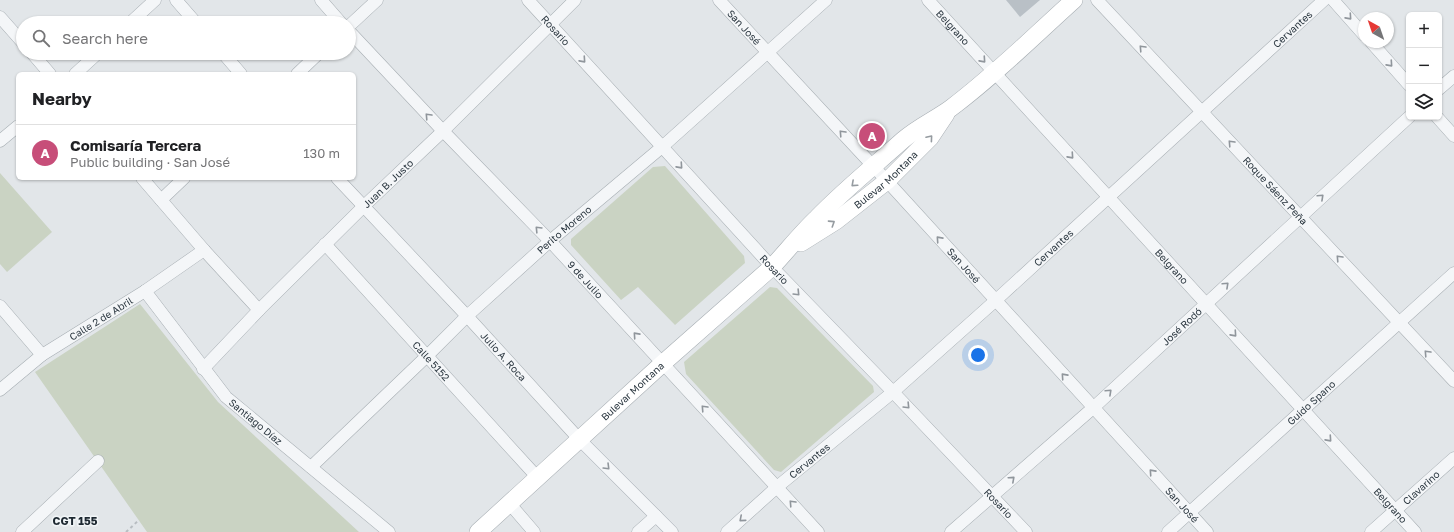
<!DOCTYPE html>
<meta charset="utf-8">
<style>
body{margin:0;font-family:"Golos Text",sans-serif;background:#f6f6f6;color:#202124}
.controls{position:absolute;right:12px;top:12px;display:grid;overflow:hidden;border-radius:6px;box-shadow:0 1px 3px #0004}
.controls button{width:36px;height:36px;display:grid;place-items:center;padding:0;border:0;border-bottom:1px solid #e0e0e0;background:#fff;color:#202124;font:20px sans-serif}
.compass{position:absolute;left:1358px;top:12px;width:36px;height:36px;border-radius:50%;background:#fff;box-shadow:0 1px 3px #0004;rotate:320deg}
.you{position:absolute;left:978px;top:355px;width:14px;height:14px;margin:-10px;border:3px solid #fff;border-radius:50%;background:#1a73e8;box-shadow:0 0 0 6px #1a73e833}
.badge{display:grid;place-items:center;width:26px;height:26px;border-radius:50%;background:#c74e79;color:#fff;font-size:13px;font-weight:700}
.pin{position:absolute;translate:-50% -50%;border:2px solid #fff;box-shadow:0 1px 4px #0006}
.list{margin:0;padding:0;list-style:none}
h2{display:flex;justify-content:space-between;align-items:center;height:52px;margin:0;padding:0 16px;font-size:17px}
h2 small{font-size:13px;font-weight:400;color:#757577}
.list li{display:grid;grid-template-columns:26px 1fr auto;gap:12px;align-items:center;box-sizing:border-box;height:56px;padding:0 16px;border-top:1px solid #e0e0e0}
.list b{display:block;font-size:15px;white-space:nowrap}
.list p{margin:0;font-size:13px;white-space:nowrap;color:#757577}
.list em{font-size:13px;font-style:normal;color:#757577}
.icon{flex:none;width:22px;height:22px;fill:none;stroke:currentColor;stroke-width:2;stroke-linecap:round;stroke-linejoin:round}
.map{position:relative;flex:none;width:1454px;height:532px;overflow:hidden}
.search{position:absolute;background:#fff;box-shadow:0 1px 3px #0004;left:16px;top:16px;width:340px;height:44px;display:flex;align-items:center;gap:10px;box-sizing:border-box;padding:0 14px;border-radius:22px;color:#757577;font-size:15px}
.panel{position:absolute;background:#fff;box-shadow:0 1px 3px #0004;left:16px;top:72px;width:340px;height:108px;border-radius:6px}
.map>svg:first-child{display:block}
.green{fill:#cad3c3}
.building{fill:#b9c0c6}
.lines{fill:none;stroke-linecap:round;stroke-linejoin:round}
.street-casing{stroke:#a7aeb3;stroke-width:13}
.secondary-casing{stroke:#a7aeb3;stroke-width:18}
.path{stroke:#b8bdc1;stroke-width:2;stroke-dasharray:3 3;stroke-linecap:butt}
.street{stroke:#f4f6f8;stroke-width:12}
.secondary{stroke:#fff;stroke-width:17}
.oneway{stroke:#90969c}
.oneway2{stroke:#959ba0}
.labels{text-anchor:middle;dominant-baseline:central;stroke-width:3;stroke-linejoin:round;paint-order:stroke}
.street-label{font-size:10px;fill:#2b3740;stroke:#f1f5f7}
.neighbourhood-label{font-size:11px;font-weight:bold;fill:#1d2831;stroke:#f1f5f7}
</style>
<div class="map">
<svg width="1454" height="532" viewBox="0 0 1454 532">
<rect width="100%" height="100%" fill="#e2e6e9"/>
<path class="green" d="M 665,166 L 744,256 L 745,263 L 675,325 L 638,287 L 621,300 L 571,245 L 571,239 L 653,167 Z
M 0,173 L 52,232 L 7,272 L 0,264 Z
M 770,287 L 777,288 L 873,386 L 874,392 L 781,472 L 774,470 L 686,374 L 684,362 Z
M 140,304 L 218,402 L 359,532 L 147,532 L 35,372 Z"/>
<path class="building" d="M 1006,0 L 1040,0 L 1020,17 Z"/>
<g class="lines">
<defs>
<g id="street">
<path d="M 176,0 L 196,23"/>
<path d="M 321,0 L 341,23"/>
<path id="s1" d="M 528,0 L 772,267 L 893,392 L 1026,532"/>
<path id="s2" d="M 719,0 L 887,181 L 1207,532"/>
<path id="s3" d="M 928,0 L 1415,532"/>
<path id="s4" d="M 1097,0 L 1454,381"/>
<path d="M 1333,0 L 1364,35"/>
<path d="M 0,17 L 23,43"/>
<path d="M 130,23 L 155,0"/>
<path d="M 349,26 L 377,0"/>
<path id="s5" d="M 349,31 L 443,131 L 550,241 L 818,532"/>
<path d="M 1371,42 L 1409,85"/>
<path d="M 32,53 L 50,74"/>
<path d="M 223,53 L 241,74"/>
<path d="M 75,74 L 98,53"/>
<path d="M 297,74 L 319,53"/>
<path d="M 1439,89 L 1454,76"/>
<path d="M 1437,117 L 1454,136"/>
<path d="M 0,141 L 18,126"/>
<path d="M 142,178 L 204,250 L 259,310"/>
<path id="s6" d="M 337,178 L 467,316 L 579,439 L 672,532"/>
<path d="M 161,200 L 184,178"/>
<path id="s7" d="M 325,244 L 538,478"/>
<path id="s8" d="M 145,291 L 226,397 L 389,532"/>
<path d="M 0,306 L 42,355"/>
<path id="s9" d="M 203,369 L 259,310 L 364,206 L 443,131 L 575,0"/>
<path id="s10" d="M 0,390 L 42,355 L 145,291 L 204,250"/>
<path id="s11" d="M 311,467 L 427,356 L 467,316 L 550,241 L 662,147 L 826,0"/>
<path d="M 510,504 L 534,532"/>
<path d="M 22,532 L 98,461"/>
<path d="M 638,532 L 656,516"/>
<path id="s12" d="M 727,532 L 777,487 L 893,392 L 995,301 L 1324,0"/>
<path id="s13" d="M 951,532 L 1093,408 L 1409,117"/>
<path id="s14" d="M 1168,532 L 1454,273"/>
<path id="s15" d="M 1371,532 L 1454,458"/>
</g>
<g id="secondary">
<path id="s16" d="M 801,243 L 836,221 L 887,181 L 930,138 L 946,114"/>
<path id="s17" d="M 478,532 L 662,364 L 772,267 C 787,251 801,233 817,218 C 844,190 874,166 903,140 C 918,127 936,119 951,108 C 995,75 1034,36 1074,0"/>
</g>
</defs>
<use href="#street" class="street-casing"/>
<use href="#secondary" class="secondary-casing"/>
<path class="path" d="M 126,532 L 139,520"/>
<use href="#street" class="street"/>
<use href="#secondary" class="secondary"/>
</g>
<defs><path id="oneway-chevron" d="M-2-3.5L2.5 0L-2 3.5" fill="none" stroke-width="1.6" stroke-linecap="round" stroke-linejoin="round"/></defs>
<g class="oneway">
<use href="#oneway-chevron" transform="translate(1349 17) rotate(48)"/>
<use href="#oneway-chevron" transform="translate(1142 48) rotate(-133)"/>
<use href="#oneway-chevron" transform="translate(583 60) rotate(48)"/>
<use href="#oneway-chevron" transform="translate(983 60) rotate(48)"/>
<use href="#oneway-chevron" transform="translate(1390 64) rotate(48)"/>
<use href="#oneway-chevron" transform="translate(428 116) rotate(-133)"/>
<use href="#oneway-chevron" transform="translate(842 133) rotate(-133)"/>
<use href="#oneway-chevron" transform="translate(1231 143) rotate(-133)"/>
<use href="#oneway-chevron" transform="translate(1071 156) rotate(48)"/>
<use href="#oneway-chevron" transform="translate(680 166) rotate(48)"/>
<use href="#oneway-chevron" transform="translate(1321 197) rotate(-43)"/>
<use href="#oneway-chevron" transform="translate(538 229) rotate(-134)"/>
<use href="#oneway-chevron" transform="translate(939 239) rotate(-132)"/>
<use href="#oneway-chevron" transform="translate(1339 258) rotate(-133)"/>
<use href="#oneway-chevron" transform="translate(1226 285) rotate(-43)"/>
<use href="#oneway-chevron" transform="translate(797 293) rotate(46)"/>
<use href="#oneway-chevron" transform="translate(1234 334) rotate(48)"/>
<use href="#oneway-chevron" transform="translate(636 335) rotate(-132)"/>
<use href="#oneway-chevron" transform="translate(1427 353) rotate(-133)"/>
<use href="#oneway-chevron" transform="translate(1064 376) rotate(-132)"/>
<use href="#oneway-chevron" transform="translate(1109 392) rotate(-43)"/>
<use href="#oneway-chevron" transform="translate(907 406) rotate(46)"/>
<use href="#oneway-chevron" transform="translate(704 408) rotate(-133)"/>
<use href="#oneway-chevron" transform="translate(1329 439) rotate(48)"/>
<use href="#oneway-chevron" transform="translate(607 467) rotate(45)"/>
<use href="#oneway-chevron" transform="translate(1152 472) rotate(-132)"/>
<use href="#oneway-chevron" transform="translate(1012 479) rotate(-42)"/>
<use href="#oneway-chevron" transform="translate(792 503) rotate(-133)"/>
<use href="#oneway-chevron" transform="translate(742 519) rotate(139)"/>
</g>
<g class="oneway2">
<use href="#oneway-chevron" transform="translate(930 138) rotate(-50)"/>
<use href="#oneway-chevron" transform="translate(854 184) rotate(138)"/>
<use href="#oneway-chevron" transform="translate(832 223) rotate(-33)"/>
</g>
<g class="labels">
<g class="street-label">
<text stroke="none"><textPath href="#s2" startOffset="37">San José</textPath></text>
<text stroke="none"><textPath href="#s3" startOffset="37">Belgrano</textPath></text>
<text stroke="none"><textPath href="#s12" startOffset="757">Cervantes</textPath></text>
<text stroke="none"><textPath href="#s1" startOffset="41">Rosario</textPath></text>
<text stroke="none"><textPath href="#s16" startOffset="106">Bulevar Montana</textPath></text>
<text stroke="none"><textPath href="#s9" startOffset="262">Juan B. Justo</textPath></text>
<text stroke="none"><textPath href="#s4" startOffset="261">Roque Sáenz Peña</textPath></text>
<text stroke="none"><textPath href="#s11" startOffset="347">Perito Moreno</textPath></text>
<text stroke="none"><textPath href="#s12" startOffset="433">Cervantes</textPath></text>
<text stroke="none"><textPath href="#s2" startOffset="361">San José</textPath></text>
<text stroke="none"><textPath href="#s3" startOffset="361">Belgrano</textPath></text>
<text stroke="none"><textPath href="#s1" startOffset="365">Rosario</textPath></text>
<text stroke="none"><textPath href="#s5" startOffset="343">9 de Julio</textPath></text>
<text stroke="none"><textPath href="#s10" startOffset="124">Calle 2 de Abril</textPath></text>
<text stroke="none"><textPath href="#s13" startOffset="309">José Rodó</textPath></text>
<text stroke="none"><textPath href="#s6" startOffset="244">Julio A. Roca</textPath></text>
<text stroke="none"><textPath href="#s7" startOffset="158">Calle 5152</textPath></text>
<text stroke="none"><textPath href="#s17" startOffset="209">Bulevar Montana</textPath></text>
<text stroke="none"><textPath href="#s14" startOffset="193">Guido Spano</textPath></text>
<text stroke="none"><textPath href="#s8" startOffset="172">Santiago Díaz</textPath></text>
<text stroke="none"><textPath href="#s12" startOffset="109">Cervantes</textPath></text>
<text stroke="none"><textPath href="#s15" startOffset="67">Clavarino</textPath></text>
<text stroke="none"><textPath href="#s1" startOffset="689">Rosario</textPath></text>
<text stroke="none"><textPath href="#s2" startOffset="685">San José</textPath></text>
<text stroke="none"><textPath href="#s3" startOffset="685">Belgrano</textPath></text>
</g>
<g class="neighbourhood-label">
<text x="75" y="520">CGT 155</text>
</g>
</g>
</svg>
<div class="controls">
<button>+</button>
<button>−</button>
<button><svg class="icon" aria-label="layers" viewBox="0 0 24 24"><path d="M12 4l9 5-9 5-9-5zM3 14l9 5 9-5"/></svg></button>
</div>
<svg class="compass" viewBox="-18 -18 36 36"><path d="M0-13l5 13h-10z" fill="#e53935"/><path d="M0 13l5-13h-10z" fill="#757577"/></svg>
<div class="you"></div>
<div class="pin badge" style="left:872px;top:136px">A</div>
<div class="search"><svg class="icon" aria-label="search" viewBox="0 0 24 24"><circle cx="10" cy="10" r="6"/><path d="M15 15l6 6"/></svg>Search here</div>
<section class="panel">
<h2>Nearby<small></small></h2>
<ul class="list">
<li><span class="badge">A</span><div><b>Comisaría Tercera</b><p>Public building · San José</p></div><em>130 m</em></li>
</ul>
</section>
</div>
